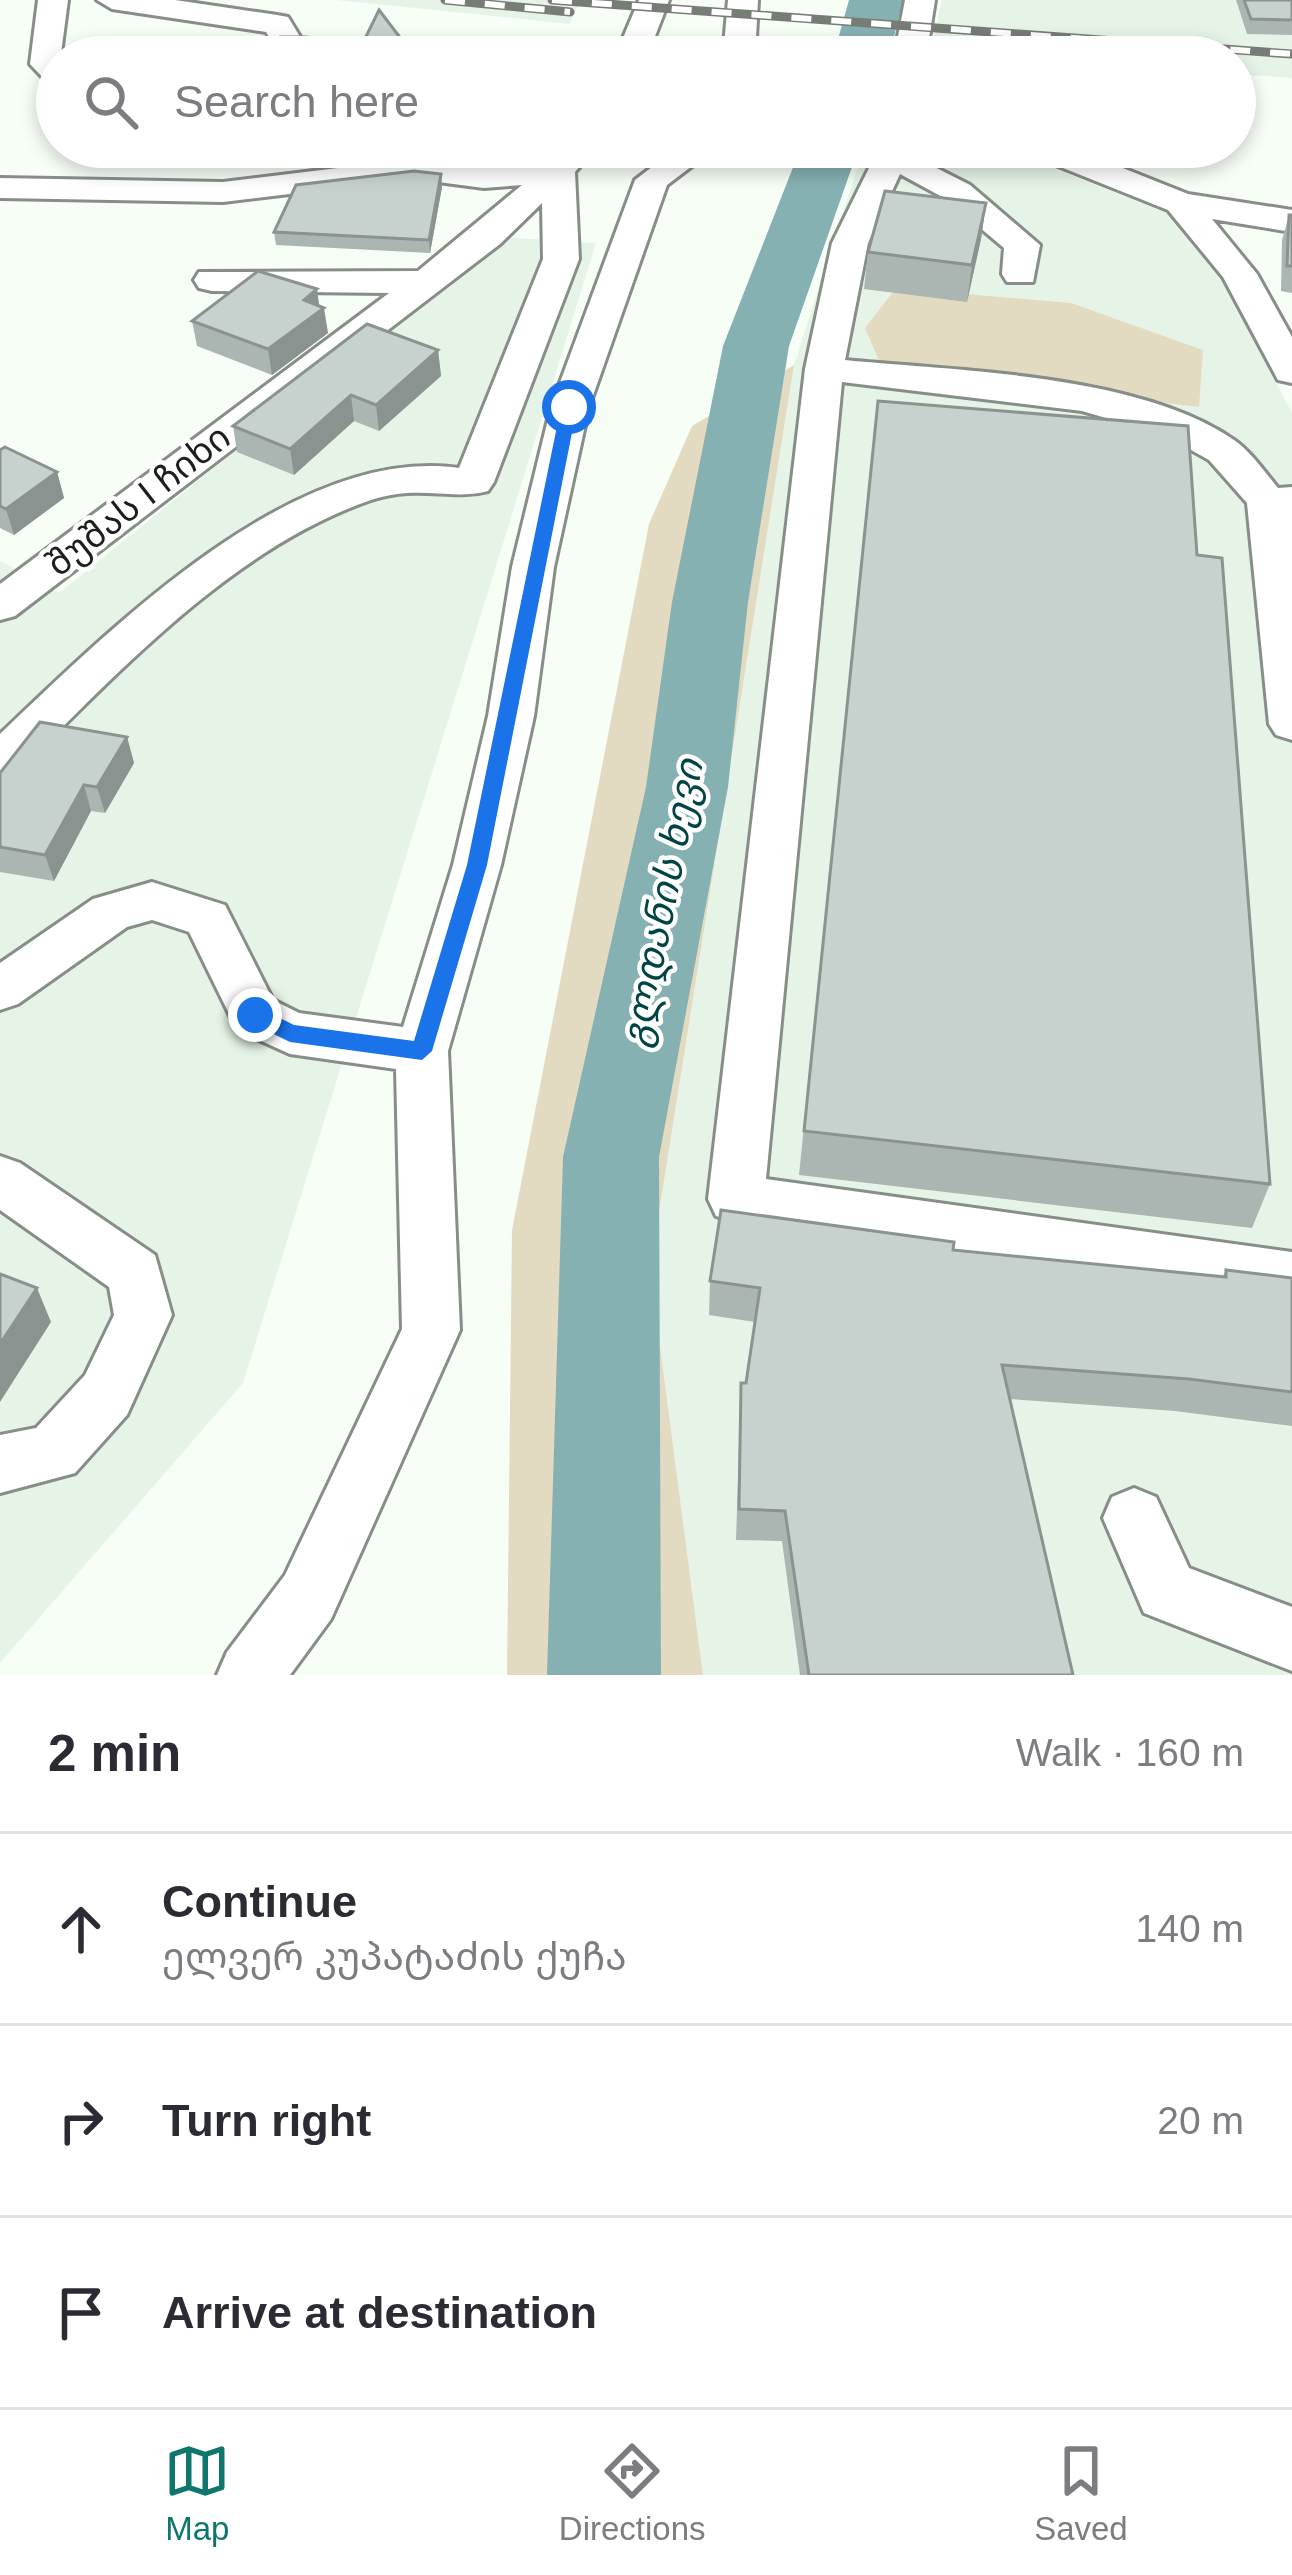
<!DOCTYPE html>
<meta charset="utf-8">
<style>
body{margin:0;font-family:Helvetica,"Noto Sans Georgian",sans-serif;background:#f7f7f7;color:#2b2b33}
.stop{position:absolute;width:36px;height:36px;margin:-27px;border:9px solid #1a73e8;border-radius:50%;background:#fff}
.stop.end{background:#1a73e8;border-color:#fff;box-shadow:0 3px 12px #0008}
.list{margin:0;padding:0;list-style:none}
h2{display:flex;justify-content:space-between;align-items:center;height:156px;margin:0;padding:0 48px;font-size:51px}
h2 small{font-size:39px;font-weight:400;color:#7c7c81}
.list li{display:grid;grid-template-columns:78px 1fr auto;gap:36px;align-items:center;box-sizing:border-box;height:192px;padding:0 48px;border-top:3px solid #e1e1e2}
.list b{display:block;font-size:45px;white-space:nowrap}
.list p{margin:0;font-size:39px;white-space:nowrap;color:#7c7c81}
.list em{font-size:39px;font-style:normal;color:#7c7c81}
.icon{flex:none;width:66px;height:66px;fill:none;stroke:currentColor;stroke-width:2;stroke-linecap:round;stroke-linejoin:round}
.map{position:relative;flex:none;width:1292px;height:1675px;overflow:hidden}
.search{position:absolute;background:#fff;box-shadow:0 6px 18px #0003;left:36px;right:36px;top:36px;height:132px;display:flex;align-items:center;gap:30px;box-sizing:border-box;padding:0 42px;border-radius:66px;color:#7c7c81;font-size:45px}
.sheet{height:732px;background:#fff}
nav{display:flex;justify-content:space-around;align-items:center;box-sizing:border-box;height:168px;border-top:3px solid #e1e1e2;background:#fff;font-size:33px;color:#7c7c81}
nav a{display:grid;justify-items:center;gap:6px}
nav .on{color:#0f766e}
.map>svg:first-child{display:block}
.built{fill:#e6f4e7}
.green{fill:#e2dbc1}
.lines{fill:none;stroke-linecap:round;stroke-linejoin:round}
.river{fill:#86b1b2;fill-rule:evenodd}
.minor-casing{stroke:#878e88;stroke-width:6}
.minor{fill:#fff;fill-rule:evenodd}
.rail-casing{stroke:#777c77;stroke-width:9}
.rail{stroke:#fff;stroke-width:6;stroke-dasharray:20;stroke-linecap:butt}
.wall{fill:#abb5b1}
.shaded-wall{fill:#8b9390}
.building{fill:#c7d2ce;stroke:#8b9390;stroke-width:3}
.route{fill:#1a73e8}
.labels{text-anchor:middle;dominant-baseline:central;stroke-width:9;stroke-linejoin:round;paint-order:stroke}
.street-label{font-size:36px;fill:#1c1f1c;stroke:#fff}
.water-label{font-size:39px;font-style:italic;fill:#004445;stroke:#fff}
</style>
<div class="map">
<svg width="1292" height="1675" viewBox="0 0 1292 1675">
<rect width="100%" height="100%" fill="#f6fef6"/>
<path class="built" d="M 337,0 L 580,0 L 570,24 Z
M 942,0 L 1292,0 L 1292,78 L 1235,74 L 1235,57 L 930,53 Z
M 858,166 L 1047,166 L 1169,214 L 1216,269 L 1292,413 L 1292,1675 L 703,1675 L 650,1269 L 794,365 Z
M 500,237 L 596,243 L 243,1383 L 0,1663 L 0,561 L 59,593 Z"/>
<path class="green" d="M 896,288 L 1071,303 L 1203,350 L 1199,407 L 883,370 L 865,328 Z
M 794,365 L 650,1269 L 703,1675 L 507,1675 L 512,1230 L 649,524 L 692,426 Z"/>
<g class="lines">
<path class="river" d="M 849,0 L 903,0 L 889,57 L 833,57 Z
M 801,147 L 859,147 L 789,346 L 748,602 L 728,787 L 659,1157 L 661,1675 L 547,1675 L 563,1157 L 646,787 L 672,602 L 723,346 Z"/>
<defs>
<path id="minor" d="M 38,0 L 68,0 L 57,84 L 46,81 L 30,64 Z
M 97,0 L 175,0 L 277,15 L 288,17 L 302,40 L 347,50 L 352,57 L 229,57 L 234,50 L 272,42 L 266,32 L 112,9 Z
M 639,0 L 669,0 L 647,57 L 615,57 Z
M 728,0 L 758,0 L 755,57 L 723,57 Z
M 905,0 L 935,0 L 926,57 L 894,57 Z
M 499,43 L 529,57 L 419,57 L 435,48 Z
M 241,147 C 272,147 303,145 334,147 C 390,152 516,189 559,150 L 583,150 L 588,157 L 575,172 L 579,259 L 494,482 L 488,491 C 449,501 420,484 371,500 C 232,548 119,672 16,773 L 0,778 L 0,734 C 112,628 293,445 459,468 L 543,259 L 542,203 L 500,244 L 15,616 L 0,620 L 0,584 L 389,293 L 212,291 L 199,288 L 194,280 L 199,272 L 418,271 L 522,185 L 484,188 L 415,179 L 223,202 L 0,198 L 0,178 L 223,182 L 338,168 L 258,157 Z
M 678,147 L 717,147 L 667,185 L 589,407 L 554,567 L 534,716 L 501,865 L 448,1051 L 460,1330 L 331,1619 L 290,1675 L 217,1675 L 227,1652 L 285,1575 L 402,1329 L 396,1069 L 290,1054 L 237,1030 L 189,932 L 152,920 L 127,927 L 18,1004 L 0,1010 L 0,963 L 93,899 L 152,882 L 225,905 L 273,1000 L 299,1013 L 403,1027 L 453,865 L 488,716 L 512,567 L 551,407 L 635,180 Z
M 817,147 L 913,147 L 909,154 L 970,185 L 1040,245 L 1033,282 L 1007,282 L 1002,274 L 1004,248 L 946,199 L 900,174 L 868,243 L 845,360 C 957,371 1140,374 1234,440 C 1251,452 1264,471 1278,488 L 1292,487 L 1292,740 L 1276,735 L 1269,724 L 1247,503 L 1209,460 L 1164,435 L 1082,411 L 842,382 L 766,1179 L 1292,1252 L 1292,1302 L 736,1223 L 716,1216 L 708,1199 L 805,369 L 832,243 L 871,164 L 822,154 Z
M 1023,147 L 1070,147 L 1188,194 L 1292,210 L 1292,232 L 1212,219 L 1257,274 L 1292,337 L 1292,383 L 1278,380 L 1223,277 L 1168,210 L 1028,154 Z
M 0,1156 L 20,1163 L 155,1255 L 172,1315 L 127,1415 L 75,1473 L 0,1493 L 0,1435 L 36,1428 L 85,1375 L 114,1315 L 109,1287 L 0,1210 Z
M 1134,1488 L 1156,1497 L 1189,1568 L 1292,1607 L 1292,1671 L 1144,1613 L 1103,1518 L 1112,1497 Z"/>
</defs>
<use href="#minor" class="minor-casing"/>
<use href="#minor" class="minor"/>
<defs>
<path id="rail" d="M 445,0 L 570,12
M 552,0 L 1292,54"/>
</defs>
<use href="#rail" class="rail-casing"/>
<use href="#rail" class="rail"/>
</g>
<path class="wall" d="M 1236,0 L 1292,0 L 1292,35 L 1247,34 Z
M 363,147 L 486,147 L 487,163 Z
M 441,174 L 442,187 L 430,253 L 276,245 L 274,232 Z
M 986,203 L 981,239 L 967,302 L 864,289 L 868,252 Z
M 1289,215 L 1292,215 L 1292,293 L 1281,291 L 1282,240 Z
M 319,306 L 328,333 L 272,375 L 197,346 L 192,321 Z
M 438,350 L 441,376 L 379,431 L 354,421 L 294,475 L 237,452 L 233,426 Z
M 878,401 L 1197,555 L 1270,1184 L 1252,1228 L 799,1175 Z
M 0,450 L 57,472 L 64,498 L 14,535 L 0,528 Z
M 127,737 L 134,763 L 105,813 L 91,811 L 54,881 L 0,872 L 0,773 Z
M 953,1250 L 1223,1276 L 1226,1270 L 1292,1278 L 1292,1426 L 1175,1411 L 1010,1399 L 1073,1675 L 800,1675 L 782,1541 L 736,1540 L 741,1383 L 746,1383 L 755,1322 L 709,1315 L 710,1281 Z"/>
<path class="shaded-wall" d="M 306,37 L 309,57 L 290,57 Z
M 441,174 L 442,187 L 430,253 L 429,240 Z
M 986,203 L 981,239 L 967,302 L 972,265 Z
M 317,289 L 320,311 L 324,308 L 328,333 L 272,375 L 268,349 L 304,300 Z
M 438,350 L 441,376 L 379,431 L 376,405 Z
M 351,395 L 354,421 L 294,475 L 290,449 Z
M 57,472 L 64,498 L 14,535 L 6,509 Z
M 127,737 L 134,763 L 105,813 L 97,787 Z
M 84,785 L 91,811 L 54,881 L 45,855 Z
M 37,1288 L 51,1322 L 0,1402 L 0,1344 Z"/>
<path class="building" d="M 1244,0 L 1292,0 L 1292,20 L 1251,19 Z
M 379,10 L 415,57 L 356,57 Z
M 280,37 L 306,37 L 290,57 L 247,57 Z
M 414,171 L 441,174 L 429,240 L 274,232 L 296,185 Z
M 885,191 L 986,203 L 972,265 L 868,252 Z
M 1289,215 L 1292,215 L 1292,266 L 1287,266 Z
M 258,271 L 317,289 L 304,300 L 324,308 L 268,349 L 192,321 Z
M 367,324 L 438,350 L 376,405 L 351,395 L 290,449 L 233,426 Z
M 878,401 L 1188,426 L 1197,555 L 1222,558 L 1270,1184 L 804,1131 Z
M 5,447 L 57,472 L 6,509 L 0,506 L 0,450 Z
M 40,722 L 127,737 L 97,787 L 84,785 L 45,855 L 0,847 L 0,773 Z
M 721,1210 L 954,1242 L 953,1250 L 1226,1277 L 1226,1270 L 1292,1278 L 1292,1392 L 1189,1379 L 1002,1365 L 1073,1675 L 809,1675 L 785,1511 L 739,1509 L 741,1383 L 746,1383 L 760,1288 L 710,1281 Z
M 0,1274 L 37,1288 L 0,1344 Z"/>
<path class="route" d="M 569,402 L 577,407 L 487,865 L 432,1051 L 422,1060 L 290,1042 L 247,1021 L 247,1009 L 262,1009 L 294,1025 L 414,1041 L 467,865 L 561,407 Z"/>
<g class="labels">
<g class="street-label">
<text transform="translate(138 500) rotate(-38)">შუშას I ჩიხი</text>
</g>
<g class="water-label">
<text transform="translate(662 903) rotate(-79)">გლდანის ხევი</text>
</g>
</g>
</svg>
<div class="stop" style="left:569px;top:407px"></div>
<div class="stop end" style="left:255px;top:1015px"></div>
<div class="search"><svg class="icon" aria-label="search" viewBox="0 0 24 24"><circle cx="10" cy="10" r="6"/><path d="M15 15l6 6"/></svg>Search here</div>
</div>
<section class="sheet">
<h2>2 min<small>Walk · 160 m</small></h2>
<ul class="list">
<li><svg class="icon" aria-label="ahead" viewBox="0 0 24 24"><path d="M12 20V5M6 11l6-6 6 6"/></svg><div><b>Continue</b><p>ელვერ კუპატაძის ქუჩა</p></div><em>140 m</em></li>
<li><svg class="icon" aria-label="right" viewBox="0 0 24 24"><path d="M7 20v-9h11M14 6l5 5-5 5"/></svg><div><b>Turn right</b></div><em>20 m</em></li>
<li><svg class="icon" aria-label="arrive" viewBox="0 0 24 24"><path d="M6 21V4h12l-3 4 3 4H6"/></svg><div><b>Arrive at destination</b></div></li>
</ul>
</section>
<nav>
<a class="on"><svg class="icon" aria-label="map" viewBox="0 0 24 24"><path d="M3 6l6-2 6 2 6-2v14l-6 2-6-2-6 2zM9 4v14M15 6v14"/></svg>Map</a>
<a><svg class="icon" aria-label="directions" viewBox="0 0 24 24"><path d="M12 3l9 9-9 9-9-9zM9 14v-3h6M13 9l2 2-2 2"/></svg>Directions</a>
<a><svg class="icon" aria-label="saved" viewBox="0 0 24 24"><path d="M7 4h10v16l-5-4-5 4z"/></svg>Saved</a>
</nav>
